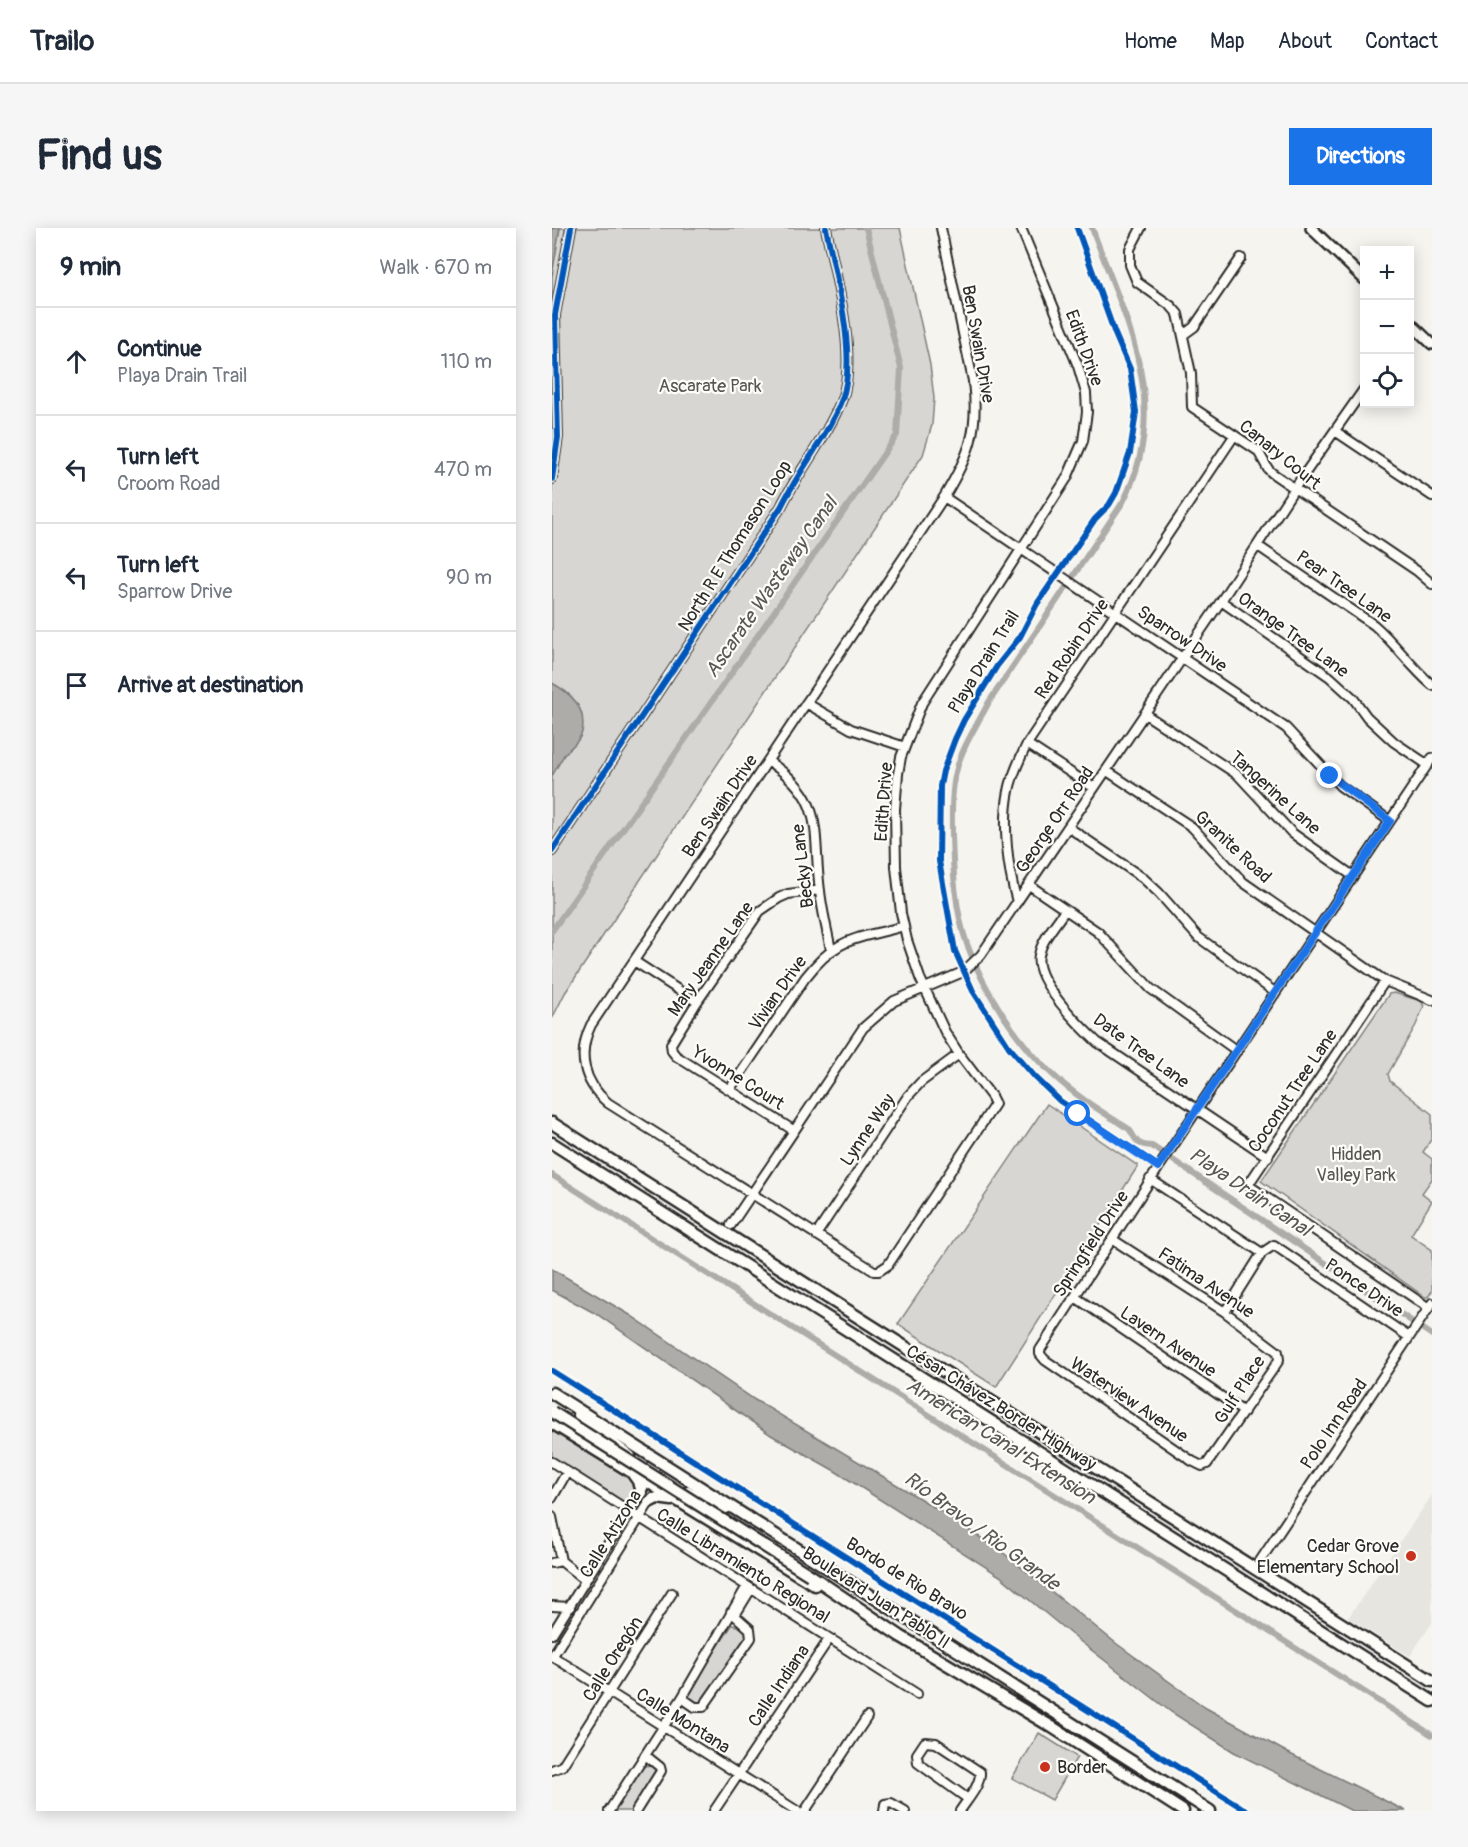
<!DOCTYPE html>
<meta charset="utf-8">
<style>
body{margin:0;font-family:Pangolin,sans-serif;background:#f6f6f7;color:#1f2937}
.controls{position:absolute;right:18px;top:18px;display:grid;overflow:hidden;border-radius:0px;box-shadow:0 3px 15px #0003}
.controls button{width:54px;height:54px;display:grid;place-items:center;padding:0;border:0;border-bottom:2px solid #e0e1e3;background:#fff;color:#1f2937;font:30px sans-serif}
.stop{position:absolute;width:18px;height:18px;margin:-14px;border:4px solid #1a73e8;border-radius:50%;background:#fff}
.stop.end{background:#1a73e8;border-color:#fff;box-shadow:0 2px 6px #0008}
.list{margin:0;padding:0;list-style:none}
h2{display:flex;justify-content:space-between;align-items:center;height:78px;margin:0;padding:0 24px;font-size:26px}
h2 small{font-size:20px;font-weight:400;color:#747a83}
.list li{display:grid;grid-template-columns:39px 1fr auto;gap:18px;align-items:center;box-sizing:border-box;height:108px;padding:0 24px;border-top:2px solid #e0e1e3}
.list b{display:block;font-size:22px;white-space:nowrap}
.list p{margin:0;font-size:20px;white-space:nowrap;color:#747a83}
.list em{font-size:20px;font-style:normal;color:#747a83}
.icon{flex:none;width:33px;height:33px;fill:none;stroke:currentColor;stroke-width:2;stroke-linecap:round;stroke-linejoin:round}
.map{position:relative;flex:none;width:880px;height:1583px;overflow:hidden;border-radius:0px}
header{display:flex;align-items:center;gap:36px;box-sizing:border-box;height:84px;padding:0 30px;background:#fff;border-bottom:2px solid #e0e1e3}
header strong{font-size:28px}
nav{display:flex;gap:33px;margin-inline-start:auto;font-size:21px}
.intro{display:flex;align-items:center;justify-content:space-between;box-sizing:border-box;height:144px;padding:0 36px}
h1{margin:0;font-size:42px}
.button{padding:15px 27px;border-radius:0px;background:#1a73e8;color:#fff;font-size:21px;font-weight:700}
main{display:flex;gap:36px;padding:0 36px}
aside{flex:1;background:#fff;border-radius:0px;box-shadow:0 3px 15px #0003}
.map>svg:first-child{display:block}
.built{fill:#e6e5e0}
.green{fill:#d7d6d2;stroke:#81807e;stroke-width:1.5}
.water{fill:#adaca9;stroke:#797877;stroke-width:1.5}
.lines{fill:none;stroke-linecap:round;stroke-linejoin:round}
.canal{stroke:#adaca9;stroke-width:6}
.minor-casing{stroke:#2b2b2b;stroke-width:12}
.major-casing{stroke:#2b2b2b;stroke-width:14}
.highway-casing{stroke:#2b2b2b;stroke-width:15}
.minor{stroke:#fdfcf7;stroke-width:8}
.major{stroke:#fdfcf7;stroke-width:9}
.highway{stroke:#fdfcf7;stroke-width:10}
.highway-bridge-casing{stroke:#2b2b2b;stroke-width:15;stroke-linecap:butt}
.highway-bridge{stroke:#fdfcf7;stroke-width:10}
.cycleway-casing{stroke:#fdfcf7;stroke-width:10}
.cycleway{stroke:#0057b8;stroke-width:6}
.route{stroke:#1a73e8;stroke-width:8}
.poi-dot{fill:#c8321e;stroke:#fdfcf7;stroke-width:2}
.labels{text-anchor:middle;dominant-baseline:central;stroke-width:4.5;stroke-linejoin:round;paint-order:stroke}
.street-label{font-size:18px;fill:#2b2b2b;stroke:#fdfcf7}
.park-label{font-size:18px;fill:#565655;stroke:#fdfcf7}
.poi-label{font-size:18px;fill:#2b2b2b;stroke:#fdfcf7;text-anchor:end}
.water-label{font-size:20px;font-style:italic;fill:#585857;stroke:#fdfcf7}
</style>
<header>
<strong>Trailo</strong>
<nav><a>Home</a><a>Map</a><a>About</a><a>Contact</a></nav>
</header>
<div class="intro"><h1>Find us</h1><a class="button">Directions</a></div>
<main>
<aside>
<h2>9 min<small>Walk · 670 m</small></h2>
<ul class="list">
<li><svg class="icon" aria-label="ahead" viewBox="0 0 24 24"><path d="M12 20V5M6 11l6-6 6 6"/></svg><div><b>Continue</b><p>Playa Drain Trail</p></div><em>110 m</em></li>
<li><svg class="icon" aria-label="left" viewBox="0 0 24 24"><path d="M17 20v-9H6M10 6l-5 5 5 5"/></svg><div><b>Turn left</b><p>Croom Road</p></div><em>470 m</em></li>
<li><svg class="icon" aria-label="left" viewBox="0 0 24 24"><path d="M17 20v-9H6M10 6l-5 5 5 5"/></svg><div><b>Turn left</b><p>Sparrow Drive</p></div><em>90 m</em></li>
<li><svg class="icon" aria-label="arrive" viewBox="0 0 24 24"><path d="M6 21V4h12l-3 4 3 4H6"/></svg><div><b>Arrive at destination</b></div></li>
</ul>
</aside>
<div class="map">
<svg width="880" height="1583" viewBox="0 0 880 1583">
<rect width="100%" height="100%" fill="#f5f4ef"/>
<filter id="ink" filterUnits="userSpaceOnUse"><feTurbulence type="fractalNoise" baseFrequency=".0167" numOctaves="2"/><feDisplacementMap in="SourceGraphic" scale="12" xChannelSelector="R" yChannelSelector="G"/><feConvolveMatrix kernelMatrix="1 2 1 2 8 2 1 2 1" color-interpolation-filters="sRGB"/></filter>
<g filter="url(#ink)">
<path class="built" d="M 880,1267 L 880,1395 L 858,1428 L 796,1390 Z"/>
<path class="green" d="M 0,0 L 348,0 L 378,137 L 382,170 L 380,197 L 371,227 L 13,765 L 0,791 Z
M 842,765 L 869,773 L 872,778 L 864,797 L 836,846 L 838,853 L 880,886 L 880,910 L 871,924 L 880,931 L 880,951 L 870,965 L 880,973 L 859,1007 L 880,1022 L 880,1063 L 876,1069 L 873,1069 L 709,953 L 837,766 Z
M 495,876 L 586,938 L 444,1159 L 346,1096 Z
M 0,1200 L 81,1253 L 83,1264 L 76,1275 L 65,1271 L 0,1230 Z
M 180,1397 C 187,1397 193,1401 195,1408 L 152,1474 L 148,1476 L 136,1470 L 135,1467 Z
M 487,1505 L 525,1529 L 500,1572 L 460,1550 Z
M 99,1537 L 104,1540 L 102,1547 L 79,1583 L 62,1583 L 92,1538 Z"/>
<path class="water" d="M 0,0 L 8,0 L 0,48 Z
M 0,455 C 19,465 35,480 30,504 C 28,514 17,520 12,527 C 8,534 4,541 0,548 Z
M 0,1041 L 78,1087 L 203,1172 L 387,1282 L 449,1323 L 565,1416 L 654,1480 L 740,1527 L 854,1583 L 800,1583 L 682,1524 L 619,1484 L 520,1407 L 448,1348 L 283,1243 L 219,1207 L 46,1087 L 0,1062 Z"/>
<g class="lines">
<path class="canal" d="M 540,0 C 574,93 621,178 571,274 L 437,474 C 426,495 409,521 404,544 C 399,565 400,587 400,608 C 401,642 403,683 415,716 C 431,761 464,813 499,845 C 522,867 550,884 577,901 C 585,912 583,917 600,918 L 880,1107
M 0,703 L 345,207 L 349,140 L 314,0
M 0,947 L 880,1507"/>
<defs>
<path id="minor" d="M 389,0 L 421,153 C 427,203 418,226 392,269 L 39,797 C 25,826 31,854 56,875 L 322,1043 L 327,1043 L 336,1037 L 443,876 L 439,868 L 407,826 L 393,804 L 368,750 L 355,712 L 349,685 L 344,639 L 343,581 L 346,546 L 349,529 L 370,475 L 515,250 L 531,213 L 535,184 L 534,165 L 526,138 L 469,0
M 589,0 L 578,21 L 578,37 L 585,54 L 619,78 L 626,86 L 639,145 L 640,179 L 706,223 L 716,241 L 720,245 L 865,343 L 880,356
M 631,107 L 642,99 L 689,30
M 783,203 L 880,268
M 0,251 L 6,209 L 3,87 L 19,0
M 392,269 L 734,500 L 788,558 L 838,593
M 706,318 L 822,397 C 843,415 858,438 880,457
M 669,373 L 778,449 L 801,470 L 815,489 L 842,514 L 876,537
M 254,475 L 299,501 L 353,519
M 593,486 L 686,547 L 740,605 L 801,648
M 475,516 L 542,560
M 216,533 C 275,572 260,602 268,663 C 270,682 275,702 279,722
M 555,543 L 640,599 L 691,654 L 833,753 L 880,772
M 516,599 L 591,650 L 607,665 L 646,709 L 724,765
M 0,623 L 229,279 C 247,242 275,209 290,171 C 306,129 283,45 274,0
M 477,657 L 546,704 L 599,761 L 685,823
M 465,674 C 456,642 450,596 457,563 C 460,546 468,531 475,516 L 682,208
M 513,682 C 505,695 490,711 487,727 C 481,752 527,797 545,814 L 716,929
M 82,733 L 145,774
M 833,753 L 696,957 L 877,1080
M 178,861 L 253,750 C 286,707 304,712 352,698
M 241,902 L 124,828 L 120,823 L 119,816 L 145,774 L 208,683 L 227,670 L 236,666 L 268,662
M 598,951 L 710,1025
M 179,997 L 311,800 L 342,773 L 411,744 L 429,727 L 669,373 L 742,261 L 812,161
M 264,1007 L 356,868 L 369,854 L 407,826
M 560,1011 L 673,1084 L 726,1124 L 727,1132 L 721,1141 L 655,1236 L 650,1238 L 640,1233 L 493,1132 L 488,1126 L 488,1122 L 607,939 L 880,530
M 523,1069 L 692,1184
M 673,1084 L 710,1025 L 722,1017 L 857,1109
M 0,1234 L 365,1466
M 0,1270 L 15,1244
M 0,1289 L 9,1333
M 708,1333 L 880,1075
M 0,1335 L 9,1333 L 33,1352
M 0,1378 L 18,1379
M 185,1384 L 199,1361
M 0,1406 L 91,1260
M 0,1428 L 245,1583
M 0,1429 L 100,1270
M 130,1470 L 143,1479 L 151,1479 L 199,1410 L 198,1401 L 179,1384
M 0,1542 L 10,1538 L 120,1365
M 57,1583 L 130,1470 L 195,1358
M 84,1583 L 109,1543 L 108,1539 L 93,1527
M 162,1583 L 277,1411
M 253,1583 L 315,1489
M 332,1583 L 333,1576 L 339,1575 L 353,1583
M 408,1583 C 415,1572 429,1557 428,1544 L 384,1515 L 373,1514 L 365,1526 L 366,1535 L 416,1571"/>
<path id="major" d="M 759,0 L 812,51
M 858,95 L 880,116"/>
<path id="highway" d="M 0,895 L 880,1453
M 0,915 L 880,1473
M 0,1165 L 658,1583
M 27,1187 L 40,1200 L 78,1228
M 0,1195 L 263,1357
M 81,1246 L 86,1253 L 89,1265
M 136,1264 L 161,1277 L 174,1280
M 97,1274 L 105,1270 L 120,1272
M 258,1347 L 348,1408 L 500,1499 L 631,1583"/>
</defs>
<use href="#minor" class="minor-casing"/>
<use href="#major" class="major-casing"/>
<use href="#highway" class="highway-casing"/>
<use href="#minor" class="minor"/>
<use href="#major" class="major"/>
<use href="#highway" class="highway"/>
<defs>
<path id="highway-bridge" d="M 0,1184 L 258,1347"/>
</defs>
<use href="#highway-bridge" class="highway-bridge-casing"/>
<use href="#highway-bridge" class="highway-bridge"/>
<defs>
<path id="cycleway" d="M 525,0 L 563,106 L 578,141 L 584,184 L 578,225 L 564,265 L 557,277 L 543,291 L 485,376 L 468,409 L 445,438 L 412,492 L 403,511 L 391,543 L 388,558 L 387,633 L 403,723 L 421,763 L 457,819 L 483,849 L 508,873 L 607,939
M 0,251 L 6,209 L 3,87 L 19,0
M 0,623 L 229,279 C 247,242 275,209 290,171 C 306,129 283,45 274,0
M 0,1143 L 695,1583"/>
</defs>
<use href="#cycleway" class="cycleway-casing"/>
<use href="#cycleway" class="cycleway"/>
</g>
</g>
<g class="lines" filter="url(#ink)">
<path class="route" d="M 526,886 L 606,939 L 838,593 L 778,548"/>
</g>
<g class="poi-dot">
<circle cx="859" cy="1328" r="6"/>
<circle cx="493" cy="1539" r="6"/>
</g>
<g class="labels">
<g class="street-label">
<text transform="translate(426 116) rotate(80)">Ben Swain Drive</text>
<text transform="translate(532 120) rotate(70)">Edith Drive</text>
<text transform="translate(728 227) rotate(39)">Canary Court</text>
<text transform="translate(183 318) rotate(-58)">North R E Thomason Loop</text>
<text transform="translate(792 359) rotate(35)">Pear Tree Lane</text>
<text transform="translate(741 407) rotate(36)">Orange Tree Lane</text>
<text transform="translate(630 411) rotate(34)">Sparrow Drive</text>
<text transform="translate(520 421) rotate(-56)">Red Robin Drive</text>
<text transform="translate(432 434) rotate(-58)">Playa Drain Trail</text>
<text transform="translate(723 565) rotate(42)">Tangerine Lane</text>
<text transform="translate(332 574) rotate(-86)">Edith Drive</text>
<text transform="translate(168 578) rotate(-56)">Ben Swain Drive</text>
<text transform="translate(503 592) rotate(-56)">George Orr Road</text>
<text transform="translate(681 619) rotate(43)">Granite Road</text>
<text transform="translate(251 638) rotate(-97)">Becky Lane</text>
<text transform="translate(159 731) rotate(-55)">Mary Jeanne Lane</text>
<text transform="translate(226 765) rotate(-55)">Vivian Drive</text>
<text transform="translate(589 823) rotate(36)">Date Tree Lane</text>
<text transform="translate(186 850) rotate(32)">Yvonne Court</text>
<text transform="translate(741 863) rotate(-56)">Coconut Tree Lane</text>
<text transform="translate(316 902) rotate(-56)">Lynne Way</text>
<text transform="translate(539 1016) rotate(-57)">Springfield Drive</text>
<text transform="translate(654 1055) rotate(34)">Fatima Avenue</text>
<text transform="translate(812 1060) rotate(34)">Ponce Drive</text>
<text transform="translate(616 1114) rotate(34)">Lavern Avenue</text>
<text transform="translate(688 1162) rotate(-57)">Gulf Place</text>
<text transform="translate(577 1172) rotate(34)">Waterview Avenue</text>
<text transform="translate(449 1180) rotate(32)">César Chávez Border Highway</text>
<text transform="translate(782 1196) rotate(-56)">Polo Inn Road</text>
<text transform="translate(59 1306) rotate(-58)">Calle Arizona</text>
<text transform="translate(191 1338) rotate(32)">Calle Libramiento Regional</text>
<text transform="translate(355 1351) rotate(32)">Bordo de Rio Bravo</text>
<text transform="translate(324 1370) rotate(33)">Boulevard Juan Pablo II</text>
<text transform="translate(61 1431) rotate(-58)">Calle Oregón</text>
<text transform="translate(227 1458) rotate(-56)">Calle Indiana</text>
<text transform="translate(131 1493) rotate(32)">Calle Montana</text>
</g>
<g class="park-label">
<text x="158" y="158">Ascarate Park</text>
<text x="804" y="926">Hidden<tspan x="804" dy="21">Valley Park</tspan></text>
</g>
<g class="poi-label">
<text x="847" y="1318">Cedar Grove<tspan x="847" dy="21">Elementary School</tspan></text>
<text x="505" y="1539" text-anchor="start">Border</text>
</g>
<g class="water-label">
<text transform="translate(219 359) rotate(-55)">Ascarate Wasteway Canal</text>
<text transform="translate(698 964) rotate(34)">Playa Drain Canal</text>
<text transform="translate(449 1213) rotate(32)">American Canal Extension</text>
<text transform="translate(430 1303) rotate(36)">Río Bravo / Rio Grande</text>
</g>
</g>
</svg>
<div class="controls">
<button>+</button>
<button>−</button>
<button><svg class="icon" aria-label="locate" viewBox="0 0 24 24"><circle cx="12" cy="12" r="6"/><path d="M12 2v4M12 18v4M2 12h4M18 12h4"/></svg></button>
</div>
<div class="stop" style="left:526px;top:886px"></div>
<div class="stop end" style="left:778px;top:548px"></div>
</div>
</main>
